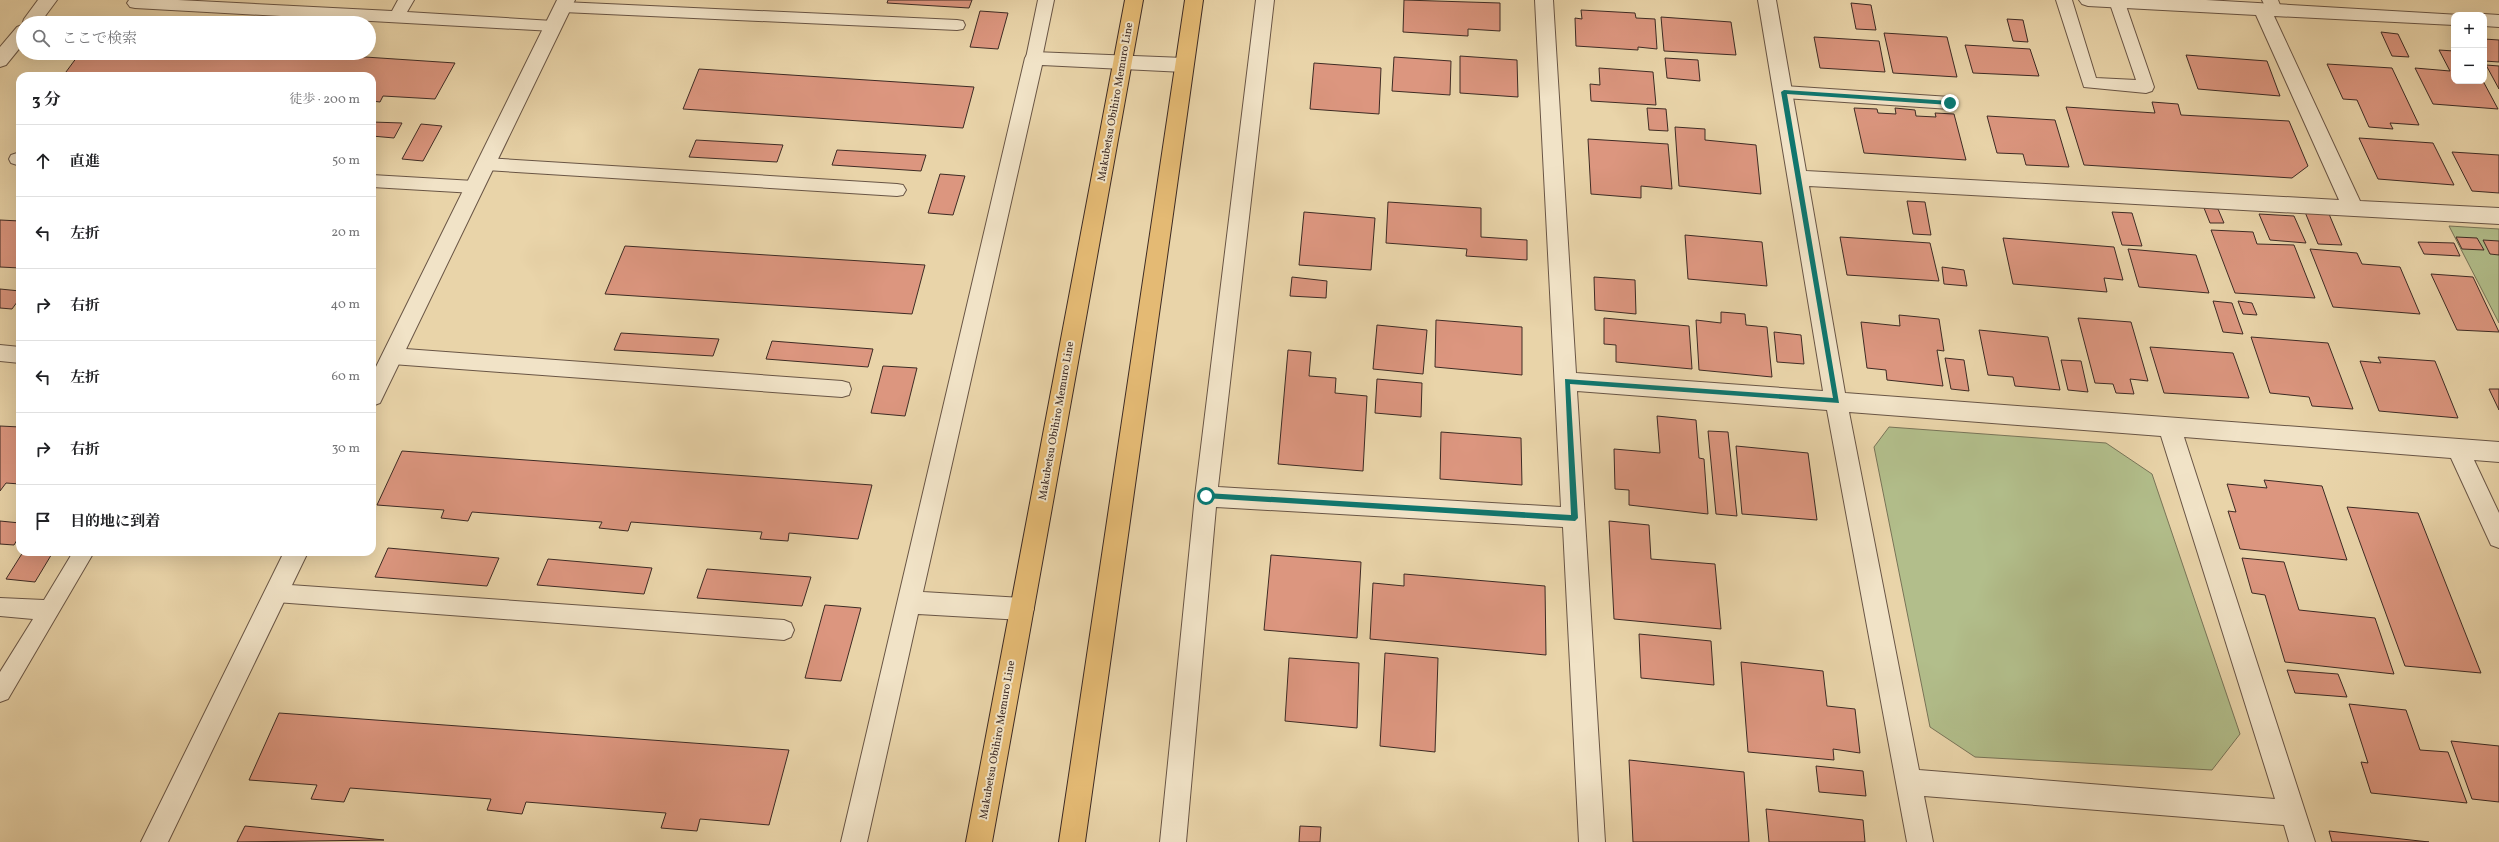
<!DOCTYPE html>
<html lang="ja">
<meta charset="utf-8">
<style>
body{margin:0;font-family:Vollkorn,"Noto Serif JP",serif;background:#f2f2f2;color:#202124}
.controls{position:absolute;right:12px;top:12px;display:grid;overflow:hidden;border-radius:8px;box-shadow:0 4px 16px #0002}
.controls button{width:36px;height:36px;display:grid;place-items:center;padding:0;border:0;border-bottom:1px solid #e0e0e0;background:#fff;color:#202124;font:20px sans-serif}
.stop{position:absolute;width:12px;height:12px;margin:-9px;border:3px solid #0f766e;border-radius:50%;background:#fff}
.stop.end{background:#0f766e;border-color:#fff;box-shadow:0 1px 4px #0008}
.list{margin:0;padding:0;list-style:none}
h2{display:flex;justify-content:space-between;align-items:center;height:52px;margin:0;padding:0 16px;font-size:17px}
h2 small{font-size:13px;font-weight:400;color:#757577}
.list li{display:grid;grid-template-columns:26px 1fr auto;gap:12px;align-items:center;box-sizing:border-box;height:72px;padding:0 16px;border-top:1px solid #e0e0e0}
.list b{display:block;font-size:15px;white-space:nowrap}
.list em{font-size:13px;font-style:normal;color:#757577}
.icon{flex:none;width:22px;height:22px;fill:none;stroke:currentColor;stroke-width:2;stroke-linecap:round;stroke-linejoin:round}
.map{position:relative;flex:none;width:2499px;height:842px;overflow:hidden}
.search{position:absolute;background:#fff;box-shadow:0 4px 16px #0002;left:16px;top:16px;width:360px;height:44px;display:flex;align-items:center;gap:10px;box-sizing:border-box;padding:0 14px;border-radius:22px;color:#757577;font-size:15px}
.panel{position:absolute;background:#fff;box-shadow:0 4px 16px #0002;left:16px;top:72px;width:360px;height:484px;border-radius:12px}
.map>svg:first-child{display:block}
.green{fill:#b2be8b;stroke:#787458}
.building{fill:#dc967f;stroke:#3e2b24}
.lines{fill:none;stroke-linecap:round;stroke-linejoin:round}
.lane-casing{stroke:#695545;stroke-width:2}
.street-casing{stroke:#695545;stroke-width:2}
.primary-casing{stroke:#3e2b24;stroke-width:2}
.lane{fill:#f1e3c7;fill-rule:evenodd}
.street{fill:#f1e3c7;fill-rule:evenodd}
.primary{fill:#e4ba74;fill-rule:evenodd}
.route{fill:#0f766e}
.labels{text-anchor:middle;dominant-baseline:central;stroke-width:4;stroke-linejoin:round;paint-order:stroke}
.street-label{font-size:11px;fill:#3e2b24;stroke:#f1e3c7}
</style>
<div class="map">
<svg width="2499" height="842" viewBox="0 0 2499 842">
<rect width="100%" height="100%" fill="#e9d4a9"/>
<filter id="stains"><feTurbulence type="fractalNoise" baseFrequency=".005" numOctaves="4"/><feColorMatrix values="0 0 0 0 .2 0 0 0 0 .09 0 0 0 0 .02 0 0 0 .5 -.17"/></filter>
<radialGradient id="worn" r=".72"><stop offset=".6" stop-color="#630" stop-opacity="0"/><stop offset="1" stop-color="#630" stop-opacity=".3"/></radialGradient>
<path class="green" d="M 2449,226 L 2499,229 L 2499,323 Z
M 1889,427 L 2106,443 L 2152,474 L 2240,734 L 2212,770 L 1975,757 L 1930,727 L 1874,447 Z"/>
<path class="building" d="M 888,0 L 972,0 L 969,8 L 887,3 Z
M 1404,0 L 1500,3 L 1500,31 L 1468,29 L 1468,36 L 1403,32 Z
M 1851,3 L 1871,5 L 1876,30 L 1856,29 Z
M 1581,10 L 1635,13 L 1636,18 L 1655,19 L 1657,49 L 1638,47 L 1638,50 L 1576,46 L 1575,18 L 1582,19 Z
M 980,11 L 1008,13 L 998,49 L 970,47 Z
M 1661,17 L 1731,22 L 1736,55 L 1664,51 Z
M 2007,19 L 2023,20 L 2028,42 L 2013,41 Z
M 2381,32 L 2398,34 L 2409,57 L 2392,56 Z
M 1884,33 L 1947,37 L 1957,77 L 1893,73 Z
M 1814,37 L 1879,41 L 1885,72 L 1820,68 Z
M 2484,39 L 2499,40 L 2499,62 L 2484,61 Z
M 1965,45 L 2030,49 L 2039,76 L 1973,73 Z
M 2439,50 L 2454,51 L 2454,81 L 2483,81 L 2498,109 L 2433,104 L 2415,68 L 2450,71 Z
M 80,53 L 305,53 L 455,63 L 435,99 L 383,96 L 380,102 L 372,101 L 372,76 L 63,76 Z
M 2186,55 L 2267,61 L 2280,96 L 2198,89 Z
M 1460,56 L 1517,60 L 1518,97 L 1460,93 Z
M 1394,57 L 1451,61 L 1450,95 L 1392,91 Z
M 1665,58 L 1698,60 L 1700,81 L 1667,78 Z
M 1314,63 L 1381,68 L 1379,114 L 1310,109 Z
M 2327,64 L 2392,68 L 2419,125 L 2390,123 L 2393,129 L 2369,127 L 2357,100 L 2343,99 Z
M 2486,65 L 2499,66 L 2499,89 Z
M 1599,68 L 1653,72 L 1656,105 L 1591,101 L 1590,84 L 1600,85 Z
M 699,69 L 974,87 L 963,128 L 683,109 Z
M 2152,102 L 2178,104 L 2181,115 L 2289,121 L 2308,166 L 2292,178 L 2084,165 L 2066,107 L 2155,113 Z
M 1647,108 L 1666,109 L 1668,131 L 1649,130 Z
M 1854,108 L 1877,109 L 1878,113 L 1896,114 L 1895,108 L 1915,110 L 1916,116 L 1936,117 L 1935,113 L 1954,114 L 1966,160 L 1864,153 Z
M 1987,116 L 2055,120 L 2069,167 L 2026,165 L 2023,154 L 1997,153 Z
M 372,122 L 402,123 L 394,138 L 372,136 Z
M 421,124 L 442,126 L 423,161 L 402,159 Z
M 1675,127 L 1705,129 L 1705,140 L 1756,145 L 1761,194 L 1679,186 Z
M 2359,138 L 2433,143 L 2454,185 L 2378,179 Z
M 1588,139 L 1668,144 L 1672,189 L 1641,186 L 1641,198 L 1591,194 Z
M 696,140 L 783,145 L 777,162 L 689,157 Z
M 837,150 L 926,155 L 921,171 L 832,165 Z
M 2452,152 L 2499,155 L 2499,193 L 2472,191 Z
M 940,174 L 965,176 L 953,215 L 928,213 Z
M 1907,201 L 1925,202 L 1931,235 L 1913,234 Z
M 1388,202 L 1481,208 L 1481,237 L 1527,240 L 1527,260 L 1466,256 L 1467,249 L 1386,243 Z
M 2204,208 L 2218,209 L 2224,223 L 2210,223 Z
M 1304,212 L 1375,218 L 1371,270 L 1299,265 Z
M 2112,212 L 2132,213 L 2142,246 L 2122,245 Z
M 2305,212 L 2329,214 L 2342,245 L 2318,244 Z
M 2259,214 L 2294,216 L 2306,243 L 2270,240 Z
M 0,220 L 20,221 L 20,268 L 0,267 Z
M 2211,230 L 2253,232 L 2257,244 L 2294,245 L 2315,298 L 2235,293 Z
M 1685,235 L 1762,242 L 1767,286 L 1688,279 Z
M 1840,237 L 1930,243 L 1939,281 L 1847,275 Z
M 2456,237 L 2477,238 L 2484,250 L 2462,249 Z
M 2003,238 L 2114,247 L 2123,280 L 2104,278 L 2107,292 L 2013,284 Z
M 2483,240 L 2499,241 L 2499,255 L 2490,254 Z
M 2418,242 L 2454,243 L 2460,256 L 2424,254 Z
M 625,246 L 925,265 L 912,314 L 605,294 Z
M 2128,249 L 2196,255 L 2209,293 L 2139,287 Z
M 2310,249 L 2357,253 L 2362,264 L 2400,267 L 2420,314 L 2333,307 Z
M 1942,267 L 1964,270 L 1967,286 L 1944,284 Z
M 2431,274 L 2473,277 L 2499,332 L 2457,330 Z
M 1292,277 L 1327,281 L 1326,298 L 1290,296 Z
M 1594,277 L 1635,280 L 1636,314 L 1595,310 Z
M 0,289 L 20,291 L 20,298 L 12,309 L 0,308 Z
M 2213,301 L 2232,303 L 2243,334 L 2223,332 Z
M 2238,301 L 2252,303 L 2257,315 L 2243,314 Z
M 1721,312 L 1745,314 L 1746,325 L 1767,327 L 1772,377 L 1699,370 L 1696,320 L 1721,323 Z
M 1899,315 L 1939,319 L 1944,351 L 1937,350 L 1943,386 L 1887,380 L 1886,370 L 1867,368 L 1861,322 L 1900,326 Z
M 1604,318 L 1689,326 L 1692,369 L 1616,362 L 1616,345 L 1604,344 Z
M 2078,318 L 2131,322 L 2148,381 L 2130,379 L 2134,394 L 2116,393 L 2113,384 L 2095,383 Z
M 1436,320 L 1522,327 L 1522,375 L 1435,367 Z
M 1377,325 L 1427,330 L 1423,374 L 1373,369 Z
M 1979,330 L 2048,337 L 2060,390 L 2015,386 L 2013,377 L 1988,375 Z
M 1774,332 L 1801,335 L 1804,364 L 1777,362 Z
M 621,333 L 719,339 L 713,356 L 614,350 Z
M 2251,337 L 2328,343 L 2353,409 L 2312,406 L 2309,397 L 2270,393 Z
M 772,341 L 873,349 L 868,367 L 766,359 Z
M 2150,347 L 2233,353 L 2249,398 L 2164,393 Z
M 1288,350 L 1311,352 L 1309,376 L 1336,378 L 1335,393 L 1367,396 L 1363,471 L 1278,464 Z
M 2378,357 L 2435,361 L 2458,418 L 2379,411 L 2360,361 L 2381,363 Z
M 1945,358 L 1964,360 L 1969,391 L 1951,389 Z
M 2061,360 L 2081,361 L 2088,392 L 2068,390 Z
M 883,366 L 917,368 L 905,416 L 871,413 Z
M 1377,379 L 1422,383 L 1421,417 L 1375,413 Z
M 2489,389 L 2499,389 L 2499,410 Z
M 1657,416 L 1696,420 L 1699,458 L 1704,459 L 1708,514 L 1629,505 L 1629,490 L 1615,489 L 1614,449 L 1660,453 Z
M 0,426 L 20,427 L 20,484 L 6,483 L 0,491 Z
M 1708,431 L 1728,432 L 1737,516 L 1716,514 Z
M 1441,432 L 1521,438 L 1522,485 L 1440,479 Z
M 1736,446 L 1808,453 L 1817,520 L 1742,514 Z
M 402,451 L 872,485 L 858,539 L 789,533 L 788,541 L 760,539 L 762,532 L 631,522 L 628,531 L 599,528 L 602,522 L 472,512 L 468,521 L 441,518 L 444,510 L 377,505 Z
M 2264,480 L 2322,486 L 2347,560 L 2240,549 L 2228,511 L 2236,512 L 2227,484 L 2267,488 Z
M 2347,507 L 2418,513 L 2481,673 L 2405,666 Z
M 0,521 L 20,523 L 20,535 L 14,545 L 0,544 Z
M 1609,521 L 1649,525 L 1651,559 L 1715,564 L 1721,629 L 1614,619 Z
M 388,548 L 499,558 L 487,586 L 375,577 Z
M 23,552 L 53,552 L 35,582 L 6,579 Z
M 1271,555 L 1361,562 L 1357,638 L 1264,630 Z
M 2242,558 L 2284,562 L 2299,610 L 2375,618 L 2394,674 L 2285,662 L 2265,595 L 2252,593 Z
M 548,559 L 652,568 L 644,594 L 537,585 Z
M 707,569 L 811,577 L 802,606 L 697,598 Z
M 1404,574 L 1545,586 L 1546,655 L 1370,639 L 1373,583 L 1404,586 Z
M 825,605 L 861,608 L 841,681 L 805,678 Z
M 1639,634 L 1711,641 L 1714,685 L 1641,678 Z
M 1385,653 L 1438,658 L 1435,752 L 1380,746 Z
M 1289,658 L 1359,663 L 1357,728 L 1285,721 Z
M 1741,662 L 1823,671 L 1827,706 L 1855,709 L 1860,753 L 1833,749 L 1834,760 L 1748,752 Z
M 2287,670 L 2338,674 L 2347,697 L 2295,693 Z
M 2349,704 L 2406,710 L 2420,750 L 2448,752 L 2467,803 L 2371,793 L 2361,762 L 2368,763 Z
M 279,713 L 789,750 L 769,825 L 700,819 L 697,831 L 661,828 L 666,813 L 526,802 L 522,814 L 487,810 L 491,799 L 350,788 L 344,802 L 311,799 L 317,785 L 249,780 Z
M 2451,741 L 2499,746 L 2499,802 L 2472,799 Z
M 1629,760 L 1744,772 L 1749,842 L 1633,842 Z
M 1816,766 L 1863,771 L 1866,796 L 1819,792 Z
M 1766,809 L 1863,820 L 1865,842 L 1769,842 Z
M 245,826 L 384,840 L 237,842 Z
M 1300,826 L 1321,827 L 1320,842 L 1299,842 Z
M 2329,831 L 2429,842 L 2332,842 Z"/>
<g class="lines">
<defs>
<path id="lane" d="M 129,0 L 178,0 L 392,11 L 398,0 L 414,0 L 407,12 L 553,21 L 559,22 L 561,26 L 559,30 L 553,31 L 135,8 L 130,7 L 127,3 Z
M 1038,0 L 1054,0 L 1042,58 L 1040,62 L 1028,62 L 1026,58 Z
M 2056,0 L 2072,0 L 2096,78 L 2136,80 L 2109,1 L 2124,0 L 2154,87 L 2152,91 L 2146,93 L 2084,87 Z
M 2262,0 L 2278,0 L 2282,10 L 2279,14 L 2269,14 Z
M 563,2 L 957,20 L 963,21 L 965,25 L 963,29 L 957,30 L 563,12 L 558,11 L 555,7 L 558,3 Z
M 1784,86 L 1950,97 L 1956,99 L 1958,103 L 1956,107 L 1950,109 L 1784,98 L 1778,96 L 1776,92 L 1778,88 Z
M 17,153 L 20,154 L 20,166 L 11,163 L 9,159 L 11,155 Z
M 486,158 L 897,184 L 903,185 L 906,190 L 903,195 L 897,196 L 486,170 L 480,168 L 478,164 L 480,160 Z
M 372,175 L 474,181 L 480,182 L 482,187 L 480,192 L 474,193 L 372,187 Z
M 0,345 L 20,347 L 20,363 L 0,361 Z
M 392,348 L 842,381 L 849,383 L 851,389 L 849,395 L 842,397 L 392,364 L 385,361 L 383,356 L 385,351 Z
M 73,552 L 94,552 L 8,699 L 0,702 L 0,672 L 33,619 L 0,616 L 0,598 L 44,600 Z
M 276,584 L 784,620 L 791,623 L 794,630 L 791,637 L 784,640 L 276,602 L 269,600 L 266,593 L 269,586 Z"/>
<path id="street" d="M 38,0 L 57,0 L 40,23 L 23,23 L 23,44 L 6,65 L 0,67 L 0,47 L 17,27 L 22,25 L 24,19 Z
M 557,0 L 575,0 L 380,403 L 372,406 L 372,375 Z
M 1256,0 L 1274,0 L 1218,487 L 1561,507 L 1535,0 L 1553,0 L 1576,373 L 1823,391 L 1758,0 L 1776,0 L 1806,171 L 2339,200 L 2256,15 L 2088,6 L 2082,4 L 2079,0 L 2206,0 L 2460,15 L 2454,15 L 2454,25 L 2274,16 L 2360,201 L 2499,208 L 2499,224 L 1809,186 L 1845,393 L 2499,442 L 2499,462 L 2474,460 L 2499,513 L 2499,548 L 2491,545 L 2451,458 L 2184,437 L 2315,842 L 2289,842 L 2284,825 L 1924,796 L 1933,842 L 1907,842 L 1827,410 L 1577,391 L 1605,842 L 1579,842 L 1563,527 L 1216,507 L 1186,842 L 1160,842 L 1195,496 ZM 1849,412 L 2161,436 L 2275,799 L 1919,770 Z
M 2484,14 L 2499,15 L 2499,27 L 2484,26 L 2484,15 L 2480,15 Z
M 1034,52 L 1184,58 L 1191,60 L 1193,65 L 1191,70 L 1184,72 L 1042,65 L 923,592 L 1022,598 L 1030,601 L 1034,609 L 1030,617 L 1022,620 L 918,614 L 867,842 L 841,842 L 1025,58 L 1028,53 Z
M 284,552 L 308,552 L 168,842 L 141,842 Z"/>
<path id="primary" d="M 1125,0 L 1143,0 L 992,842 L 966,842 Z
M 1185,0 L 1203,0 L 1085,842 L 1059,842 Z"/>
</defs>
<use href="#lane" class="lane-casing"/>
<use href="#street" class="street-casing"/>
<use href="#primary" class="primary-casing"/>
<use href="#lane" class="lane"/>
<use href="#street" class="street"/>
<use href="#primary" class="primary"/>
</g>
<path class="route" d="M 1784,90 L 1950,101 L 1952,103 L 1950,105 L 1787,94 L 1839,403 L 1570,384 L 1578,518 L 1575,521 L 1204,498 L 1204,494 L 1206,493 L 1571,515 L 1565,379 L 1833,398 L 1781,92 Z"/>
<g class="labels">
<g class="street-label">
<text transform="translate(1116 102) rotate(-80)">Makubetsu Obihiro Memuro Line</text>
<text transform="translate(1057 421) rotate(-80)">Makubetsu Obihiro Memuro Line</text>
<text transform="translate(998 740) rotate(-80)">Makubetsu Obihiro Memuro Line</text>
</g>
</g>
<rect width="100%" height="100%" filter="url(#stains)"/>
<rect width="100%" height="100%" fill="url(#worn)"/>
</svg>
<div class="controls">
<button>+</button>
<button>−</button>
</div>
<div class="stop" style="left:1206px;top:496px"></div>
<div class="stop end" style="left:1950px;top:103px"></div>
<div class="search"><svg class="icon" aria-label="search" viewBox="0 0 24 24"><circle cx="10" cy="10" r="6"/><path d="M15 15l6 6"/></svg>ここで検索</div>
<section class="panel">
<h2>3 分<small>徒歩 · 200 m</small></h2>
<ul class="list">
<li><svg class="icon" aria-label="ahead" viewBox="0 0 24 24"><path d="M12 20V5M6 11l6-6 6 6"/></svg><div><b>直進</b></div><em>50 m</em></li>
<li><svg class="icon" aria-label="left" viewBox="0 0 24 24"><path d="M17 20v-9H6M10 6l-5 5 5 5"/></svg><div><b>左折</b></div><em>20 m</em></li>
<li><svg class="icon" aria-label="right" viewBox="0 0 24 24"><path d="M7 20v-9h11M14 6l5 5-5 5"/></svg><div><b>右折</b></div><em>40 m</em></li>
<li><svg class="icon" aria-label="left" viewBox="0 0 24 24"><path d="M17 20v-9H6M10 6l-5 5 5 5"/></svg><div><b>左折</b></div><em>60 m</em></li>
<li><svg class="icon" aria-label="right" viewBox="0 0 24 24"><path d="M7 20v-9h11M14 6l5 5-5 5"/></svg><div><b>右折</b></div><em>30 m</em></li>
<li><svg class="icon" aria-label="arrive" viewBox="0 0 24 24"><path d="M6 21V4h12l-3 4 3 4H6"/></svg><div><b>目的地に到着</b></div></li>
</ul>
</section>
</div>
